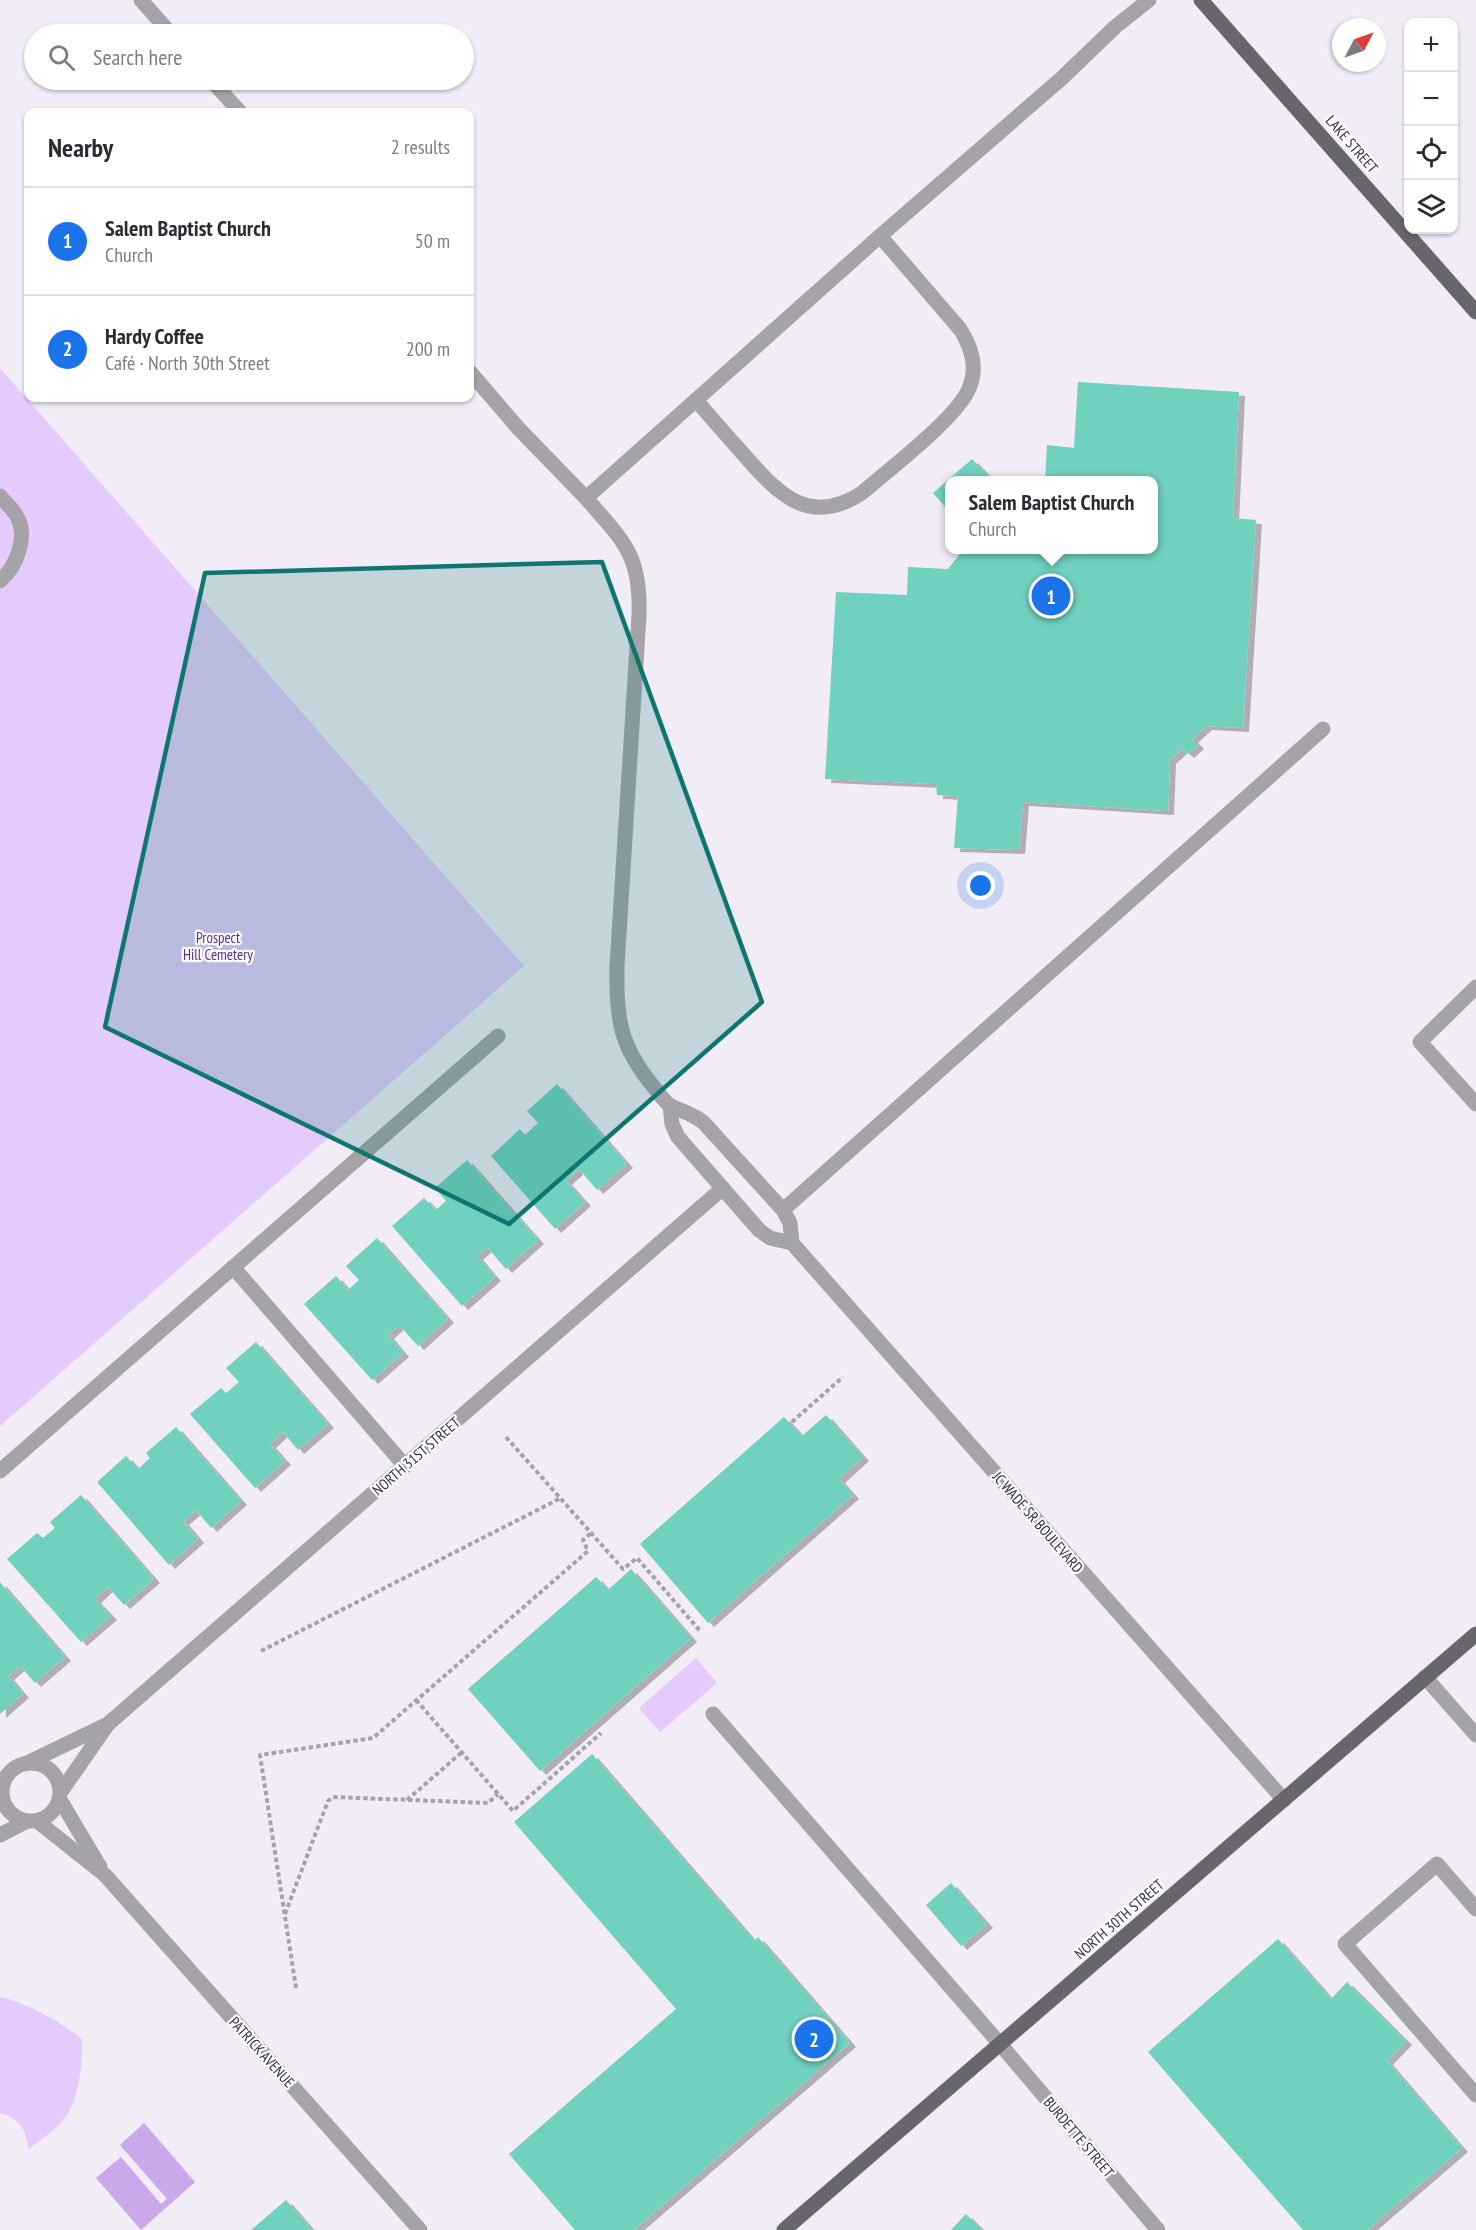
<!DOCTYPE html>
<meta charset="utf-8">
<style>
body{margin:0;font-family:"PT Sans Narrow",sans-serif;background:#f2f2f3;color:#2b2b33}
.controls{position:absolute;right:18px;top:18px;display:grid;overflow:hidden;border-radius:12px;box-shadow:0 2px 4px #0004}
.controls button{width:54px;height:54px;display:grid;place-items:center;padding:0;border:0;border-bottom:2px solid #e1e1e2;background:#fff;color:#2b2b33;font:30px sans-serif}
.compass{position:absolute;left:1332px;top:18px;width:54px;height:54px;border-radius:50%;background:#fff;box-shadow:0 2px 4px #0004;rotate:49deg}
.you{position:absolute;left:981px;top:886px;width:21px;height:21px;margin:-15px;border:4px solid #fff;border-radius:50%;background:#1a73e8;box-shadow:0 0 0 9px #1a73e833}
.badge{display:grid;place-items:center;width:39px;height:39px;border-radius:50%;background:#1a73e8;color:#fff;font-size:20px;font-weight:700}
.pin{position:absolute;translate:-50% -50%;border:3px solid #fff;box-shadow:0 2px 6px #0006}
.popup{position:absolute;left:945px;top:476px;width:213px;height:78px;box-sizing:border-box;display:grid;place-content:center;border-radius:12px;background:#fff;filter:drop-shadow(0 2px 4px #0005);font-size:20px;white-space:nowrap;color:#7c7c81}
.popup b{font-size:22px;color:#2b2b33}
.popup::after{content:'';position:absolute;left:50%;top:100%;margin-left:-12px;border:12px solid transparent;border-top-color:#fff}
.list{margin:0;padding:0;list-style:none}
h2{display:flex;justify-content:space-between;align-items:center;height:78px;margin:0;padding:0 24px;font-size:26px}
h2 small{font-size:20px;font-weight:400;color:#7c7c81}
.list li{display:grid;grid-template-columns:39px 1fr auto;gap:18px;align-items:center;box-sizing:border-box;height:108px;padding:0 24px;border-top:2px solid #e1e1e2}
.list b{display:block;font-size:22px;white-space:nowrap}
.list p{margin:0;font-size:20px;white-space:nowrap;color:#7c7c81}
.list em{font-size:20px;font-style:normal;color:#7c7c81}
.icon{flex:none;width:33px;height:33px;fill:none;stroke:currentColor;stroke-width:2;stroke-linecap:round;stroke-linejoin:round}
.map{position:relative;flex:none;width:1476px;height:2230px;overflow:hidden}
.search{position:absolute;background:#fff;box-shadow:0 2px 4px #0004;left:24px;top:24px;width:450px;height:66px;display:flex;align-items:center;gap:15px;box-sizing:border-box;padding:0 21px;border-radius:33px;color:#7c7c81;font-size:22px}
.panel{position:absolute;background:#fff;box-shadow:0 2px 4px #0004;left:24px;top:108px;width:450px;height:294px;border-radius:12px}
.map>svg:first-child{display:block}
.green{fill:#e4cbfd}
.water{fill:#caa9ea}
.building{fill:#70d1bf;filter:url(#shadow)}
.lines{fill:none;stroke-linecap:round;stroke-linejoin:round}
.path{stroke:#a6a2aa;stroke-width:4;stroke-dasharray:4.5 3;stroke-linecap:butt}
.minor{stroke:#a5a3a7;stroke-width:15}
.major{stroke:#69656c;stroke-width:15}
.marked{fill:#0f766e;fill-opacity:0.2;stroke:#0f766e;stroke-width:4.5;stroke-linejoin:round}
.labels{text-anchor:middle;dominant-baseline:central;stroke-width:4.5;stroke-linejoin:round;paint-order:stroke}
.street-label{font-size:15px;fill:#323034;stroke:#fdfbff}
.park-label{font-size:15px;fill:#5b317c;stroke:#fdfbff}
</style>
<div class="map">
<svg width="1476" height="2230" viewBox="0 0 1476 2230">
<defs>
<filter id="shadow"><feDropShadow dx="6" dy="4" stdDeviation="0" flood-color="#0004"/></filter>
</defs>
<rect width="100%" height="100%" fill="#f1ecf6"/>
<path class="green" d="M 0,368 L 524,966 L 0,1426 Z
M 696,1658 L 717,1683 L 660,1732 L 639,1708 Z
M 0,1997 C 28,2003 58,2021 81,2038 C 84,2060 79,2101 64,2119 C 55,2131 39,2140 28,2150 C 28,2131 18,2117 0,2113 Z"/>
<path class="water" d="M 144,2123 L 195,2182 L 141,2230 L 96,2178 L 121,2157 L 161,2204 L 167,2199 L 120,2145 Z"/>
<path class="building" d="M 1078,382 L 1239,392 L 1233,518 L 1256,520 L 1243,728 L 1206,726 L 1192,739 L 1198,745 L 1188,754 L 1182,749 L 1170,760 L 1168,811 L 1023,802 L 1019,850 L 954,848 L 958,796 L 937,795 L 936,784 L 825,779 L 836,592 L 907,595 L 908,567 L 948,569 L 963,550 L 1153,550 L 1153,480 L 1045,480 L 1047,445 L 1074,448 Z
M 972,459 L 992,480 L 949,480 L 949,511 L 933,493 Z
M 557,1084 L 627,1164 L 597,1190 L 579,1169 L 566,1181 L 585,1202 L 555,1229 L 491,1156 L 520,1129 L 525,1135 L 538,1123 L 527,1111 Z
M 467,1160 L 538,1240 L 506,1269 L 487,1247 L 477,1256 L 495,1277 L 462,1306 L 392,1226 L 424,1198 L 436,1210 L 446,1201 L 435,1188 Z
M 377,1238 L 448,1319 L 418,1346 L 399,1325 L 388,1335 L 403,1353 L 372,1380 L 304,1304 L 336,1276 L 348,1290 L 359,1280 L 346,1266 Z
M 256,1342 L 328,1424 L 298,1450 L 283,1432 L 270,1444 L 285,1461 L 255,1488 L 190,1414 L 221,1388 L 226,1393 L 239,1382 L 226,1368 Z
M 826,1415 L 863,1457 L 839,1479 L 853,1495 L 708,1623 L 640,1544 L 784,1417 L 802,1436 Z
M 176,1427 L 241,1501 L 211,1528 L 196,1510 L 183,1521 L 198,1539 L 169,1565 L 97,1482 L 126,1456 L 138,1469 L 150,1458 L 146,1453 Z
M 81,1495 L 154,1579 L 124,1605 L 108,1587 L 95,1599 L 111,1616 L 81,1642 L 7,1559 L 37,1533 L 43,1538 L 55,1528 L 50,1522 Z
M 631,1569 L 691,1638 L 540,1771 L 468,1689 L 596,1577 L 608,1590 Z
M 0,1582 L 65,1657 L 35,1683 L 20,1666 L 8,1676 L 23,1694 L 0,1714 Z
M 592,1754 L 754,1941 L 758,1937 L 850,2043 L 634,2230 L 575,2230 L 509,2154 L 676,2009 L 514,1822 Z
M 951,1883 L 987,1924 L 961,1946 L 926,1905 Z
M 1278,1939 L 1331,1999 L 1347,1982 L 1406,2041 L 1387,2061 L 1462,2148 L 1367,2230 L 1303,2230 L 1148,2052 Z
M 286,2200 L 312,2230 L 251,2230 Z
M 966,2214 L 982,2230 L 951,2230 Z"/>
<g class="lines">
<path class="path" d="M 792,1422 L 843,1377
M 506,1437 L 623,1569 L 637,1558 L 701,1632
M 261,1651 L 561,1498
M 416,1700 L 513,1811 L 601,1733
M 407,1800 L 462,1752
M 285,1914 L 328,1801 L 333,1797 L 488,1803 L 498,1794
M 296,1988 L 260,1755 L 373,1738 L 588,1551 L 583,1540 L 591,1533"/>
<path class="minor" d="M 141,0 L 171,34
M 211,80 L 240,112
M 470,372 L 519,429 L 586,498
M 696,400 C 712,419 729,438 745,456 C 779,495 810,527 862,493 C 888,470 960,416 970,386 C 978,365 971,346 960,329 L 880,236
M 0,496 C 5,502 12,508 16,515 C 29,535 17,566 0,581
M 1476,987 L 1420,1042 L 1476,1104
M 670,1106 L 672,1124 L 678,1137 L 759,1230 L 770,1238 L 792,1243 L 1284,1800
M 783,1210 L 1323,729
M 792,1243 L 790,1223 L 783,1210 L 704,1123 C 694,1114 683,1112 671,1106 C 664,1102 658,1092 653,1086 C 619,1045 616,1017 617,966 L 639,615 C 641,554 623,541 586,498 L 880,236 L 1062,78 L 1115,27 L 1149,0
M 233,1267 L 405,1466
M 0,1471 L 498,1036
M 1425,1677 L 1476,1735
M 713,1714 L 1000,2044 L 1158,2230
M2 1792a29 29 0 1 1 58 0a29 29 0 1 1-58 0Z
M 25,1764 L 108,1724
M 60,1793 L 108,1724 L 723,1188
M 59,1798 L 100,1867
M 37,1821 L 105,1875 L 420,2230
M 0,1835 L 27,1821
M 1476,1909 L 1437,1864 L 1345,1944 L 1476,2095"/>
<path class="major" d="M 1201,0 L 1476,312
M 784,2230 L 1476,1634"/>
</g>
<path class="marked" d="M 602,562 L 762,1002 L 509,1224 L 105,1027 L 205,573 Z"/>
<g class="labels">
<g class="street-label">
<text transform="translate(1352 144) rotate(49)">LAKE STREET</text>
<text transform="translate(416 1456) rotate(-41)">NORTH 31ST STREET</text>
<text transform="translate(1038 1522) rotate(49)">JC WADE SR BOULEVARD</text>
<text transform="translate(1119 1919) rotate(-41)">NORTH 30TH STREET</text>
<text transform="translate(262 2052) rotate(48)">PATRICK AVENUE</text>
<text transform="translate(1079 2137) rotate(50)">BURDETTE STREET</text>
</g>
<g class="park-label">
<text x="218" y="937">Prospect<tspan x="218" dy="17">Hill Cemetery</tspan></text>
</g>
</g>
</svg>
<div class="controls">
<button>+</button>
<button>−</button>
<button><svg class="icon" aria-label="locate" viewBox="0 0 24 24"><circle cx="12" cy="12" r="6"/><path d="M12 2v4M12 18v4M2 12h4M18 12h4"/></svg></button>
<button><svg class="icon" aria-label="layers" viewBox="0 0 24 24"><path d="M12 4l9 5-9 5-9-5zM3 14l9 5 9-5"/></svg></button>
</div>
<svg class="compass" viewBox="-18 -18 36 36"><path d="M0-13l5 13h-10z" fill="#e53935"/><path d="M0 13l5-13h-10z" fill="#7c7c81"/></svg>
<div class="you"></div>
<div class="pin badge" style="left:1051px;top:596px">1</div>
<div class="popup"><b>Salem Baptist Church</b>Church</div>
<div class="pin badge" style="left:814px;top:2039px">2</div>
<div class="search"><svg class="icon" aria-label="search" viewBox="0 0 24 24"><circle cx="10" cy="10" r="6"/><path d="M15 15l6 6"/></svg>Search here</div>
<section class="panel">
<h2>Nearby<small>2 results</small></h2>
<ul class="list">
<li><span class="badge">1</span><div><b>Salem Baptist Church</b><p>Church</p></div><em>50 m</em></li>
<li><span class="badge">2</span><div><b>Hardy Coffee</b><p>Café · North 30th Street</p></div><em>200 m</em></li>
</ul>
</section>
</div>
